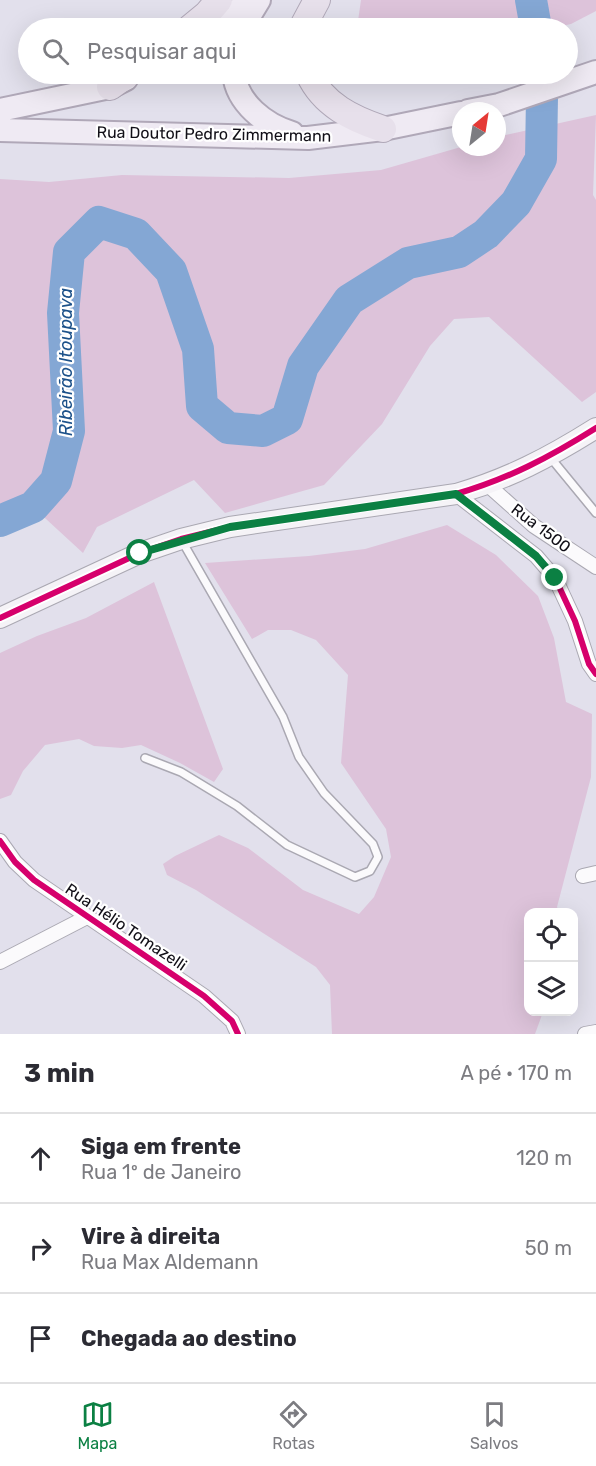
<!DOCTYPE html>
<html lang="pt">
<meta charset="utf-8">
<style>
body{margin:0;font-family:Rubik,sans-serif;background:#f7f7f7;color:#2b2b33}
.controls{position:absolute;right:18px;bottom:18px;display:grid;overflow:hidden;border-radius:12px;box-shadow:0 6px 24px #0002}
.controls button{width:54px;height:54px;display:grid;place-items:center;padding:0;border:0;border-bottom:2px solid #e1e1e2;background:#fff;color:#2b2b33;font:30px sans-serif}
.compass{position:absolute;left:452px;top:102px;width:54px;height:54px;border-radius:50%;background:#fff;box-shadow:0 6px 24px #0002;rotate:30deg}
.stop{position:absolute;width:18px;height:18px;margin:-14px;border:4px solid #0b8043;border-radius:50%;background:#fff}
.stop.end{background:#0b8043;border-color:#fff;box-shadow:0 2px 6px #0008}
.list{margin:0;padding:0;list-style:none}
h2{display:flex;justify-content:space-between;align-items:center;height:78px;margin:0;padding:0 24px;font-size:26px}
h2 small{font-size:20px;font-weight:400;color:#7c7c81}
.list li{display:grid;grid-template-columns:39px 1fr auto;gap:18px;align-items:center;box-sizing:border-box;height:90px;padding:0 24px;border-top:2px solid #e1e1e2}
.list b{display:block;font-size:22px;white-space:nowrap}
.list p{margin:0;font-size:20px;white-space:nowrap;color:#7c7c81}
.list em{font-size:20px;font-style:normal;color:#7c7c81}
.icon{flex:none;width:33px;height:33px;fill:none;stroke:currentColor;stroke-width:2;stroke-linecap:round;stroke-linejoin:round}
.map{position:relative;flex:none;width:596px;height:1034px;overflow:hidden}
.search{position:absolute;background:#fff;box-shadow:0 6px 24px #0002;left:18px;right:18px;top:18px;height:66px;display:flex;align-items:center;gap:15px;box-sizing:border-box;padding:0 21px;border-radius:33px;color:#7c7c81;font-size:22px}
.sheet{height:348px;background:#fff}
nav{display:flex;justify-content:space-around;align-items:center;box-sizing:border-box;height:84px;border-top:2px solid #e1e1e2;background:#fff;font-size:16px;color:#7c7c81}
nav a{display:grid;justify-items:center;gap:3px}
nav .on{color:#0b8043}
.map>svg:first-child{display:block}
.green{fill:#ddc3da}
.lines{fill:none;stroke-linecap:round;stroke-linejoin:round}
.river{stroke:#84a7d4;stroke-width:32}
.lane-casing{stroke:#aaa8b2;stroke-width:10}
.street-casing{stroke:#aaa8b2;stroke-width:16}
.secondary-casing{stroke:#aaa8b2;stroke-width:22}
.primary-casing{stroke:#b0a8b8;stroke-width:26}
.highway-casing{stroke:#b0a8b8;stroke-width:28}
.lane{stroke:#fbfafc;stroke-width:7}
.street{stroke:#fbfafc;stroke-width:14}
.secondary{stroke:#f5f3f7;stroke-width:20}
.primary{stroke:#efeaf3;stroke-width:22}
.highway{stroke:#e7e0eb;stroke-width:26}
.cycleway-casing{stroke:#fff;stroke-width:10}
.cycleway{stroke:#d6006c;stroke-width:6}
.route{stroke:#0b8043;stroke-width:8}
.labels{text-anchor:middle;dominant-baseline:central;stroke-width:4.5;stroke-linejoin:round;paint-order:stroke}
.street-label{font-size:16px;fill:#110f17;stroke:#fff}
.water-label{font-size:18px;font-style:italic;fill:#1d528a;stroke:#fff}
</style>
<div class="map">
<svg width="596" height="1034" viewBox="0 0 596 1034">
<rect width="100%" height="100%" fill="#e2e0ec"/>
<path class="green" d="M 361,0 L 596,0 L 596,11 L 571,24 L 552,28 L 357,28 Z
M 596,115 L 593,195 L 596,200 L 596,392 L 582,402 L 489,317 L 454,319 L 430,346 L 382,424 L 324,485 L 225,513 L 194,480 L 97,527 L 83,553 L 21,496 L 10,507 L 0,512 L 0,179 L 49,182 L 122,175 L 289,178 L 381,170 L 461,147 L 497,147 L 497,137 Z
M 447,525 L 496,555 L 538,596 L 554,638 L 566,702 L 592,714 L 591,777 L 557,907 L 559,912 L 528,912 L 528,1012 L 543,1012 L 535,1034 L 332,1034 L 330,985 L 316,967 L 196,890 L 167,875 L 163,864 L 175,856 L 219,835 L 248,848 L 303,890 L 359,914 L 374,897 L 391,857 L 386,829 L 341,763 L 348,675 L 316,640 L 291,630 L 268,630 L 252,639 L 205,563 L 309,556 L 365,549 Z
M 154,582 L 223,769 L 214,782 L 180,763 L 141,745 L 122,748 L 94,746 L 79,739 L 45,745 L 23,771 L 11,795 L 0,799 L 0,653 L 37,636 L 86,618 Z"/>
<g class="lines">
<path class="river" d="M 531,0 L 536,28
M 0,521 L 33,507 L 56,481 L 69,431 L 63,313 L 69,252 L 99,222 L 136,234 L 171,271 L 198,349 L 202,406 L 228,428 L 263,431 L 287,419 L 303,366 L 349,300 L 408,263 L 459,252 L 486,234 L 516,203 L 541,159 L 542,96 L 541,74"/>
<defs>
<path id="lane" d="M 550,457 L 596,513
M 145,758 L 181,772 L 237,806 L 287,845 L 355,877 L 370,871 L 378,857 L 373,844 L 324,793 L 299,757 L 283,717 L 182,541"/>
<path id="street" d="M 488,485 L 534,526 L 596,567
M 456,494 L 536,556 L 555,578 L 575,621 L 589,664 L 596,674
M 0,841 L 15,862 L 34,880 L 204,996 L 232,1021 L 238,1034
M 583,876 L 596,873
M 0,962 L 87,917
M 585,1034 L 596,1032"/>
<path id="secondary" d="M 0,618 L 140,553 L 181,539 L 230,527 L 456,494 C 508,479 550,457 596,428"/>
<path id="primary" d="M 213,28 L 251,0
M 242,28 L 259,0
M 234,74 C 237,103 265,125 292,133
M 0,110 L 110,87 L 126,79
M 468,111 L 499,105 L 596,72
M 0,130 L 308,138 L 383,129 L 461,113"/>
<path id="highway" d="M 190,28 L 207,14 L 219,0
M 302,28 L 317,0
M 309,74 C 323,105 353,119 383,129
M 110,87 L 128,74"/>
</defs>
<use href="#lane" class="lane-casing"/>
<use href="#street" class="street-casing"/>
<use href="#secondary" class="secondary-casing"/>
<use href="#primary" class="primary-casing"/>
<use href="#highway" class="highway-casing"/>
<use href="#lane" class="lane"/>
<use href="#street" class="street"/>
<use href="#secondary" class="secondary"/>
<use href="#primary" class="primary"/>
<use href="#highway" class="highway"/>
<defs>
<path id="cycleway" d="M 456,494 L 536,556 L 555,578 L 575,621 L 589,664 L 596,674
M 0,618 L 140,553 L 181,539 L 230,527 L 456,494 C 508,479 550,457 596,428
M 0,841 L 15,862 L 34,880 L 204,996 L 232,1021 L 238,1034"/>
</defs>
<use href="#cycleway" class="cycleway-casing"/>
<use href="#cycleway" class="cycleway"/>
</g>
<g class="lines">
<path class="route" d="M 140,553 L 230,527 L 456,494 L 536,556 L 555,578"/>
</g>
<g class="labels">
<g class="street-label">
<text transform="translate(214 134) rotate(1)">Rua Doutor Pedro Zimmermann</text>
<text transform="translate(541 528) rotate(37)">Rua 1500</text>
<text transform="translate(126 927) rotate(34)">Rua Hélio Tomazelli</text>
</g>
<g class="water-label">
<text transform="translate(66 362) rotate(-90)">Ribeirão Itoupava</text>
</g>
</g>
</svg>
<div class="controls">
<button><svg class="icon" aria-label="locate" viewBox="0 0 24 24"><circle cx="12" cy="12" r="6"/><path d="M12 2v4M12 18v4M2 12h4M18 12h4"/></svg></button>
<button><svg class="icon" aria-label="layers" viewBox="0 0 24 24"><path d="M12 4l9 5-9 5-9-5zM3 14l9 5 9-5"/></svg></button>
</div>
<svg class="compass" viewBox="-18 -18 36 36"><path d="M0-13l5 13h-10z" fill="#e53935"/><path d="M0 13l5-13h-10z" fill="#7c7c81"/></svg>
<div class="stop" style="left:140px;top:553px"></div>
<div class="stop end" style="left:555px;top:578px"></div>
<div class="search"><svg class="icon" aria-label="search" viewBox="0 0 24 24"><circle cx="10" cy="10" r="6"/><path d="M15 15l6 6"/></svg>Pesquisar aqui</div>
</div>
<section class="sheet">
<h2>3 min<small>A pé · 170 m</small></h2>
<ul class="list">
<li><svg class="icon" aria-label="ahead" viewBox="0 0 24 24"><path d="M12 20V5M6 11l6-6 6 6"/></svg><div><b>Siga em frente</b><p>Rua 1º de Janeiro</p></div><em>120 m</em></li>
<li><svg class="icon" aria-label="right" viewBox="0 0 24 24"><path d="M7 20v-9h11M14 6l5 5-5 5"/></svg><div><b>Vire à direita</b><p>Rua Max Aldemann</p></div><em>50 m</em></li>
<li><svg class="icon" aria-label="arrive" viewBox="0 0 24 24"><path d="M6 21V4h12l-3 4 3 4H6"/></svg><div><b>Chegada ao destino</b></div></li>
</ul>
</section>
<nav>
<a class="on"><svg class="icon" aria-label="map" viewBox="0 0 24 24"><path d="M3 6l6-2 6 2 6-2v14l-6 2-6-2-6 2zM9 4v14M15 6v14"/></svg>Mapa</a>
<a><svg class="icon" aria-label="directions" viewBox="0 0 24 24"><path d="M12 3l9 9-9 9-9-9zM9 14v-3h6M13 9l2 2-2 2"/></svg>Rotas</a>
<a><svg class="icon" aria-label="saved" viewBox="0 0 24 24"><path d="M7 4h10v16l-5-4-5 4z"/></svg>Salvos</a>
</nav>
